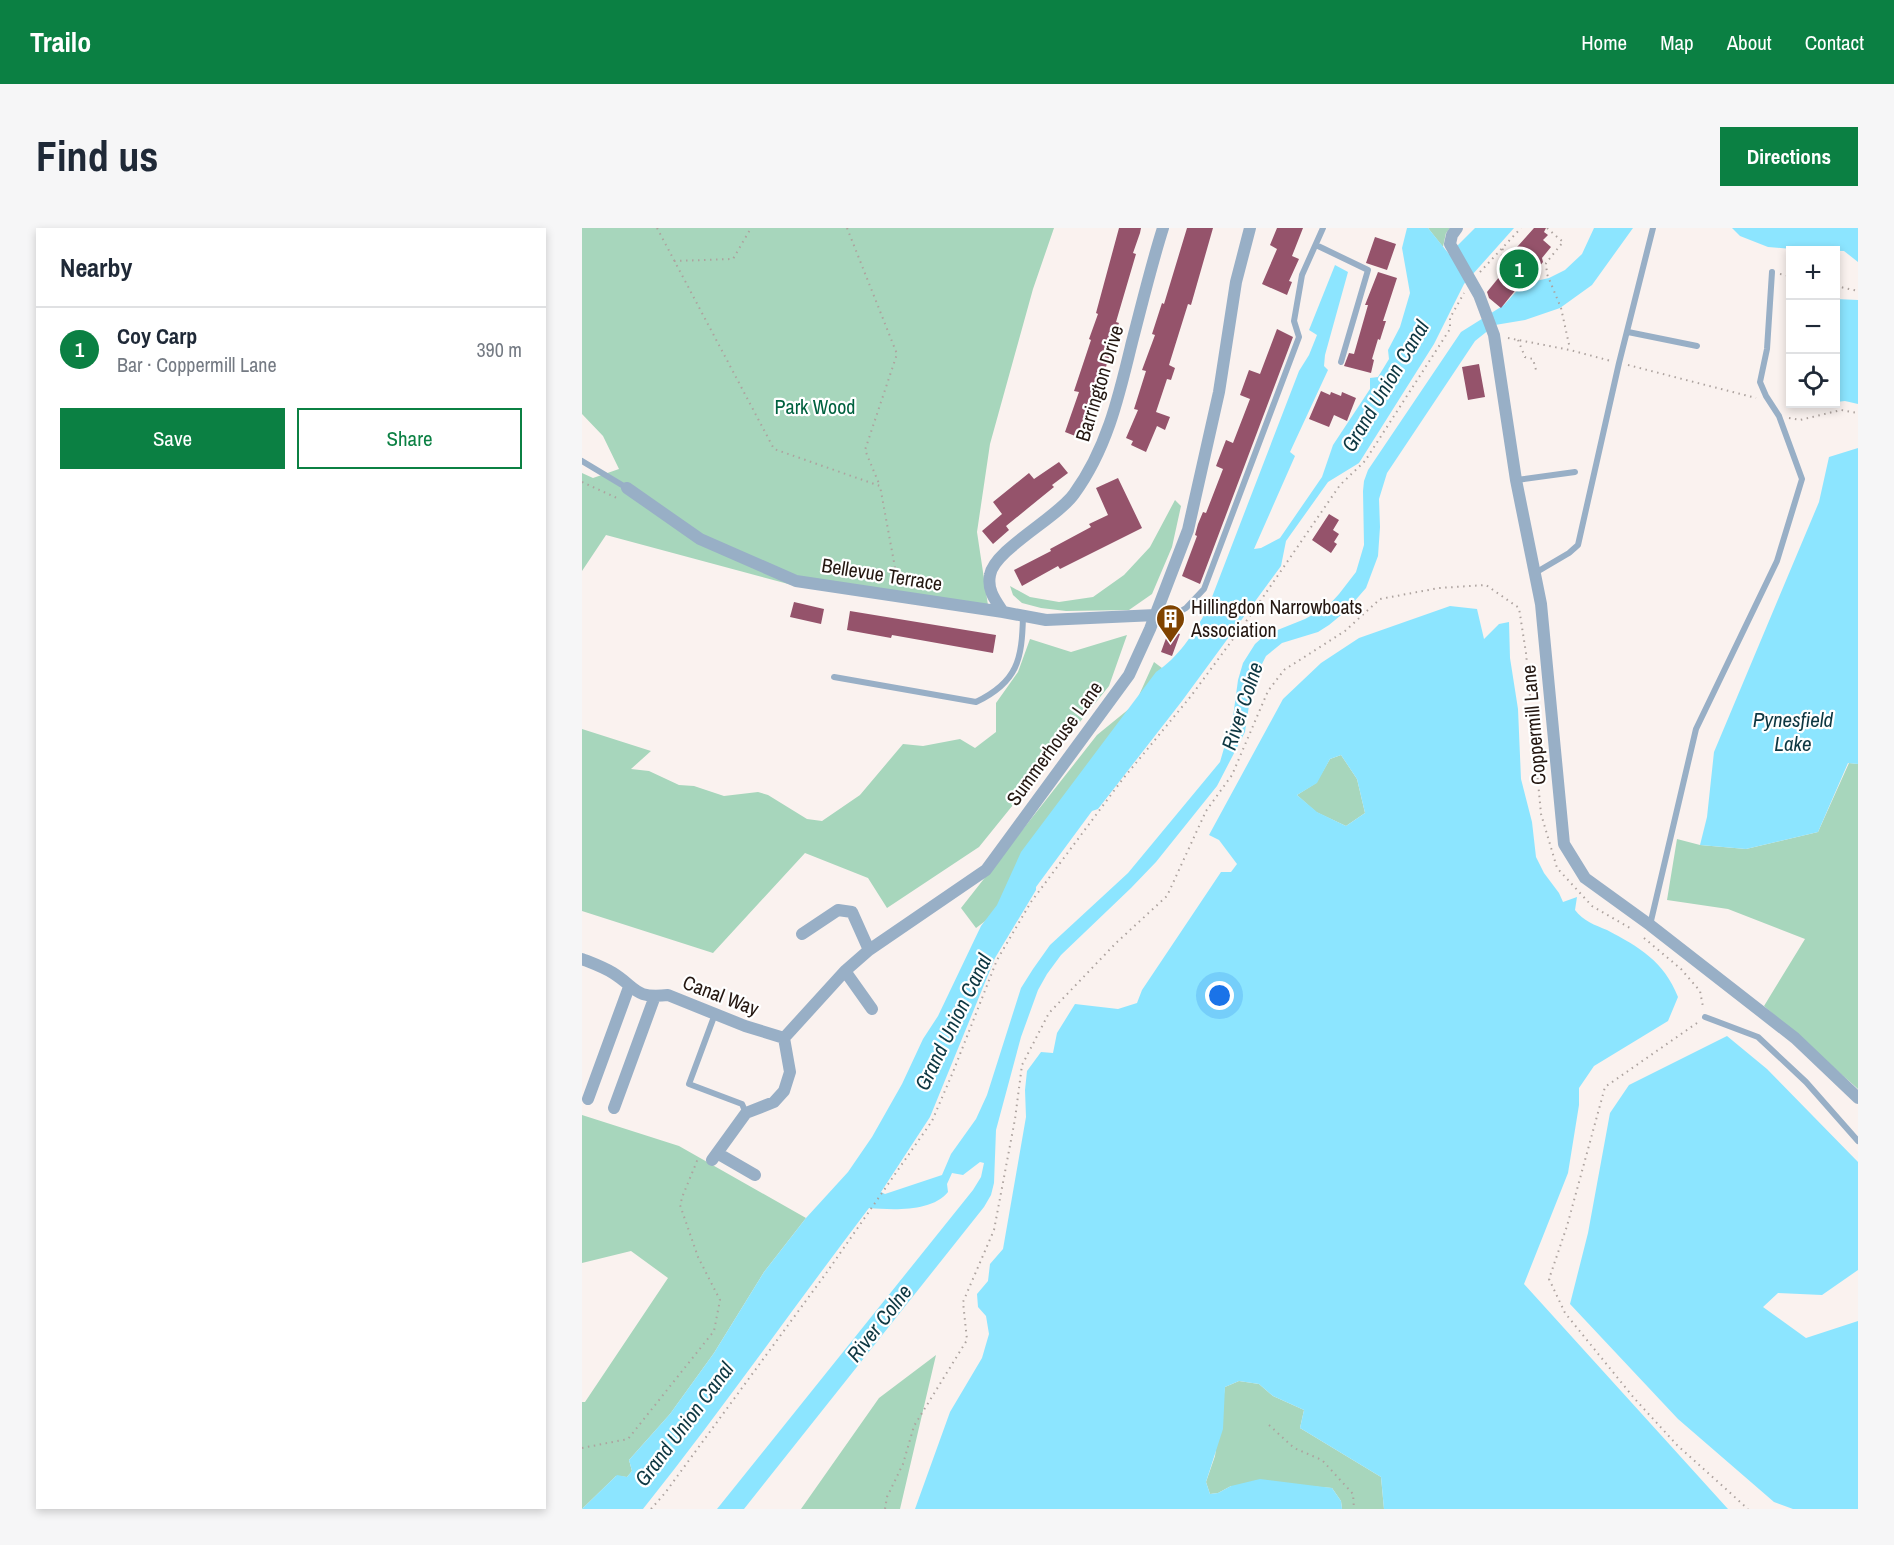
<!DOCTYPE html>
<meta charset="utf-8">
<style>
body{margin:0;font-family:"Archivo Narrow",sans-serif;background:#f6f6f7;color:#1f2937}
.controls{position:absolute;right:18px;top:18px;display:grid;overflow:hidden;border-radius:0px;box-shadow:0 3px 9px #0003}
.controls button{width:54px;height:54px;display:grid;place-items:center;padding:0;border:0;border-bottom:2px solid #e0e1e3;background:#fff;color:#1f2937;font:30px sans-serif}
.you{position:absolute;left:638px;top:768px;width:21px;height:21px;margin:-15px;border:4px solid #fff;border-radius:50%;background:#1a73e8;box-shadow:0 0 0 9px #1a73e833}
.badge{display:grid;place-items:center;width:39px;height:39px;border-radius:50%;background:#0b8043;color:#fff;font-size:20px;font-weight:700}
.pin{position:absolute;translate:-50% -50%;border:3px solid #fff;box-shadow:0 2px 6px #0006}
.list{margin:0;padding:0;list-style:none}
h2{display:flex;justify-content:space-between;align-items:center;height:78px;margin:0;padding:0 24px;font-size:26px}
h2 small{font-size:20px;font-weight:400;color:#747a83}
.list li{display:grid;grid-template-columns:39px 1fr auto;gap:18px;align-items:center;box-sizing:border-box;height:84px;padding:0 24px;border-top:2px solid #e0e1e3}
.list b{display:block;font-size:22px;white-space:nowrap}
.list p{margin:0;font-size:20px;white-space:nowrap;color:#747a83}
.list em{font-size:20px;font-style:normal;color:#747a83}
.actions{display:flex;gap:12px;padding:18px 24px}
.actions a{flex:1;padding:14px 0;border:2px solid #0b8043;border-radius:0px;text-align:center;font-size:21px;color:#0b8043}
.actions .main{background:#0b8043;color:#fff}
.icon{flex:none;width:33px;height:33px;fill:none;stroke:currentColor;stroke-width:2;stroke-linecap:round;stroke-linejoin:round}
.map{position:relative;flex:none;width:1276px;height:1281px;overflow:hidden;border-radius:0px}
header{display:flex;align-items:center;gap:36px;box-sizing:border-box;height:84px;padding:0 30px;background:#0b8043;color:#fff}
header strong{font-size:28px}
nav{display:flex;gap:33px;margin-inline-start:auto;font-size:21px}
.intro{display:flex;align-items:center;justify-content:space-between;box-sizing:border-box;height:144px;padding:0 36px}
h1{margin:0;font-size:42px}
.button{padding:15px 27px;border-radius:0px;background:#0b8043;color:#fff;font-size:21px;font-weight:700}
main{display:flex;gap:36px;padding:0 36px}
aside{flex:1;background:#fff;border-radius:0px;box-shadow:0 3px 9px #0003}
.map>svg:first-child{display:block}
.green{fill:#a7d6bc}
.water{fill:#8ce5ff;fill-rule:evenodd}
.building{fill:#95536b}
.lines{fill:none;stroke-linecap:round;stroke-linejoin:round}
.path{stroke:#ada39f;stroke-width:2;stroke-dasharray:1.5 4.5;stroke-linecap:butt}
.lane{stroke:#98afc6;stroke-width:6}
.street{stroke:#98afc6;stroke-width:12}
.labels{text-anchor:middle;dominant-baseline:central;stroke-width:4.5;stroke-linejoin:round;paint-order:stroke}
.street-label{font-size:20px;fill:#241711;stroke:#fff}
.park-label{font-size:20px;fill:#00613f;stroke:#fff}
.poi-label{font-size:20px;fill:#241711;stroke:#fff;text-anchor:start}
.water-label{font-size:21px;font-style:italic;fill:#0d3742;stroke:#fff}
</style>
<header>
<strong>Trailo</strong>
<nav><a>Home</a><a>Map</a><a>About</a><a>Contact</a></nav>
</header>
<div class="intro"><h1>Find us</h1><a class="button">Directions</a></div>
<main>
<aside>
<h2>Nearby<small></small></h2>
<ul class="list">
<li><span class="badge">1</span><div><b>Coy Carp</b><p>Bar · Coppermill Lane</p></div><em>390 m</em></li>
</ul>
<div class="actions"><a class="main">Save</a><a>Share</a></div>
</aside>
<div class="map">
<svg width="1276" height="1281" viewBox="0 0 1276 1281">
<rect width="100%" height="100%" fill="#faf2ef"/>
<path class="green" d="M 0,0 L 472,0 L 451,61 L 408,216 L 395,304 L 407,384 L 210,357 L 24,307 L 0,343 L 0,245 L 11,250 L 37,241 L 21,208 L 0,186 Z
M 846,0 L 868,0 L 864,5 L 861,19 Z
M 593,272 L 599,278 L 590,319 L 570,366 L 547,382 L 484,383 L 459,380 L 440,375 L 431,367 L 428,358 L 448,369 L 477,374 L 511,369 L 542,347 L 568,319 Z
M 545,407 L 527,458 L 397,619 L 305,680 L 286,650 L 223,625 L 131,725 L 0,683 L 0,501 L 69,523 L 49,541 L 67,543 L 97,557 L 112,558 L 142,568 L 176,564 L 186,567 L 225,591 L 240,593 L 278,567 L 321,516 L 341,518 L 378,511 L 393,520 L 414,504 L 414,475 L 436,444 L 448,411 L 489,424 Z
M 572,434 L 580,440 L 564,494 L 426,676 L 394,700 L 379,680 L 515,507 L 553,476 Z
M 759,527 L 775,551 L 783,585 L 764,598 L 734,584 L 715,567 L 734,555 L 748,531 Z
M 1267,535 L 1276,536 L 1276,861 L 1182,778 L 1223,711 L 1146,681 L 1085,672 L 1095,611 L 1118,617 L 1164,621 L 1236,604 Z
M 0,887 L 97,918 L 224,990 L 182,1044 L 132,1125 L 88,1186 L 47,1232 L 50,1243 L 45,1249 L 34,1248 L 0,1281 L 0,1174 L 3,1174 L 86,1050 L 49,1023 L 0,1035 Z
M 354,1127 L 318,1281 L 219,1281 L 297,1170 Z
M 657,1153 L 677,1156 L 691,1168 L 722,1182 L 718,1200 L 799,1249 L 802,1281 L 760,1281 L 759,1273 L 750,1260 L 726,1258 L 649,1258 L 636,1265 L 628,1266 L 624,1254 L 633,1228 L 643,1159 Z"/>
<path class="water" d="M 825,0 L 846,0 L 867,26 L 893,0 L 932,0 L 882,56 L 852,116 L 777,235 L 746,254 L 704,313 L 699,338 L 600,473 L 516,581 L 510,583 L 454,659 L 454,662 L 413,730 L 348,889 L 299,964 L 303,966 L 360,947 L 369,926 L 394,891 L 405,867 L 439,760 L 451,741 L 468,717 L 546,645 L 638,534 L 651,489 L 656,452 L 661,435 L 673,416 L 683,407 L 723,391 L 746,378 L 757,366 L 774,344 L 782,317 L 781,263 L 782,253 L 786,242 L 879,104 L 922,77 L 941,56 L 967,50 L 983,42 L 1000,26 L 1012,0 L 1051,0 L 1010,57 L 978,80 L 943,92 L 913,97 L 893,113 L 805,245 L 797,271 L 798,299 L 796,328 L 784,360 L 764,383 L 747,397 L 736,404 L 700,415 L 684,428 L 676,444 L 668,471 L 663,504 L 635,558 L 574,634 L 549,660 L 479,727 L 465,746 L 456,762 L 439,809 L 414,902 L 412,955 L 409,967 L 402,979 L 162,1281 L 135,1281 L 391,962 L 399,949 L 402,935 L 398,934 L 381,947 L 370,945 L 365,956 L 366,964 C 350,984 311,982 287,980 C 211,1080 139,1183 61,1281 L 0,1281 L 35,1247 L 45,1249 L 50,1243 L 47,1232 L 88,1186 L 132,1125 L 182,1044 L 224,990 L 266,944 L 290,909 L 320,856 L 341,811 L 356,788 L 399,698 L 415,677 L 439,624 L 574,444 C 596,430 612,405 625,382 L 717,143 L 727,127 L 735,107 L 727,102 L 753,37 L 766,44 L 743,127 L 742,138 L 746,142 L 708,224 L 713,228 L 672,321 L 679,320 L 698,310 L 740,249 L 751,217 L 788,161 L 788,150 L 796,149 L 807,131 L 806,122 L 818,99 L 828,65 L 820,20 Z
M 1150,0 L 1276,0 L 1276,34 L 1262,23 L 1221,22 L 1186,19 L 1158,8 Z
M 1254,71 L 1276,72 L 1276,176 L 1263,173 L 1254,174 Z
M 1276,220 L 1276,536 L 1266,535 L 1236,604 L 1164,621 L 1118,617 L 1125,589 L 1132,524 L 1237,274 L 1247,229 Z
M 868,378 L 895,381 L 902,411 L 917,396 L 927,394 L 928,430 L 936,481 L 939,551 L 950,594 L 954,629 L 962,645 L 977,665 L 981,674 L 995,669 L 993,682 C 1001,693 1013,697 1025,702 C 1057,719 1082,733 1096,769 L 1086,793 L 1012,838 L 997,860 L 997,877 L 986,945 L 942,1056 L 1146,1281 L 802,1281 L 799,1249 L 718,1200 L 722,1182 L 691,1168 L 677,1156 L 657,1153 L 643,1159 L 641,1201 L 624,1254 L 628,1266 L 636,1265 L 649,1258 L 678,1251 L 750,1260 L 759,1273 L 760,1281 L 333,1281 L 368,1184 L 400,1130 L 407,1106 L 404,1088 L 396,1079 L 395,1066 L 406,1053 L 408,1036 L 421,1021 L 444,889 L 443,862 L 445,843 L 459,824 L 471,825 L 475,805 L 493,776 L 536,781 L 555,775 L 560,762 L 639,644 L 649,644 L 655,636 L 637,612 L 627,607 L 701,471 L 739,435 L 777,410 ZM 759,527 L 775,551 L 783,585 L 764,598 L 735,584 L 715,567 L 735,555 L 748,531 Z
M 1145,808 L 1185,841 L 1276,934 L 1276,1042 L 1240,1067 L 1196,1065 L 1181,1079 L 1224,1110 L 1276,1093 L 1276,1281 L 1211,1281 L 1192,1274 L 1096,1191 L 988,1076 L 1006,1005 L 1028,885 L 1047,857 Z"/>
<path class="building" d="M 537,0 L 559,0 L 558,5 L 551,25 L 554,26 L 534,94 L 537,95 L 528,120 L 530,120 L 501,211 L 483,204 L 497,164 L 492,163 L 509,112 L 507,111 L 516,86 L 514,85 Z
M 605,0 L 631,0 L 609,77 L 606,76 L 587,137 L 593,140 L 589,152 L 585,151 L 574,184 L 588,189 L 583,202 L 575,198 L 564,224 L 549,217 L 551,213 L 544,210 L 556,182 L 552,181 L 564,143 L 560,142 L 573,107 L 570,106 L 580,75 L 582,76 Z
M 695,0 L 721,0 L 710,28 L 717,31 L 707,53 L 710,54 L 705,67 L 680,56 L 695,21 L 688,17 Z
M 952,0 L 964,0 L 962,4 L 966,7 L 961,12 L 969,19 L 960,30 L 961,34 L 947,51 L 944,49 L 919,80 L 907,70 L 905,64 L 918,48 L 919,37 Z
M 793,9 L 814,16 L 805,42 L 784,35 Z
M 796,44 L 815,50 L 801,93 L 804,93 L 798,112 L 796,111 L 790,131 L 792,132 L 789,145 L 762,138 L 767,125 L 772,126 L 786,77 L 783,77 Z
M 695,101 L 711,109 L 618,356 L 600,348 L 615,308 L 613,307 L 616,296 L 621,284 L 624,285 L 641,241 L 634,238 L 644,212 L 651,215 L 668,171 L 658,167 L 667,142 L 678,146 Z
M 897,136 L 903,169 L 886,172 L 880,139 Z
M 739,163 L 748,167 L 749,164 L 759,168 L 760,164 L 774,170 L 765,193 L 752,187 L 747,199 L 727,191 Z
M 477,234 L 486,245 L 470,257 L 472,259 L 424,298 L 427,302 L 411,316 L 400,303 L 420,286 L 411,274 L 447,245 L 452,251 Z
M 536,250 L 560,300 L 478,341 L 476,338 L 440,358 L 432,342 L 469,323 L 468,321 L 509,299 L 507,296 L 526,287 L 514,260 Z
M 747,286 L 757,292 L 751,302 L 757,306 L 752,314 L 755,316 L 749,325 L 730,312 Z
M 212,374 L 242,381 L 239,396 L 208,389 Z
M 268,383 L 414,407 L 411,425 L 310,407 L 309,410 L 265,402 Z
M 587,402 L 598,406 L 590,428 L 579,424 Z"/>
<g class="lines">
<path class="path" d="M 75,0 L 192,221 L 298,258 L 316,356
M 265,0 L 315,126 L 283,222 L 298,258
M 965,0 L 981,14 L 964,35 L 965,46 L 979,80 L 988,121
M 92,33 L 151,31 L 169,0
M 919,34 L 921,19
M 898,44 L 939,0
M 1198,46 L 1208,48
M 1254,58 L 1276,63
M 926,110 L 988,122 L 1029,133
M 936,112 L 943,129 L 951,131 L 954,142
M 1046,137 L 1174,170
M 1207,190 L 1218,192 L 1259,182 L 1276,185
M 0,254 L 37,271
M 1062,710 L 1099,741 L 1118,763 L 1121,779
M 1115,795 L 1023,859 L 985,998 L 967,1051 L 983,1085 L 1052,1170 L 1095,1217 L 1166,1281
M 687,1197 L 712,1220 L 740,1232 L 771,1266 L 772,1281
M 0,1220 L 46,1211 L 132,1103 L 138,1072 L 116,1029 L 98,977 L 101,967 L 115,933 L 118,933
M 69,1281 L 83,1265 L 245,1044 L 350,893 L 371,844 L 415,732 L 449,674 L 540,552 L 609,468 L 668,388 L 758,257 L 783,233 L 868,101 L 868,90 L 882,65
M 303,1281 L 305,1269 L 321,1236 L 332,1198 L 385,1112 L 381,1074 L 412,1002 L 433,891 L 440,837 L 467,785 L 534,715 L 585,668 L 624,583 L 650,547 L 686,463 L 702,442 L 763,403 L 798,371 L 857,360 L 904,357 L 937,380 L 944,425 L 959,586 L 975,640 L 1010,678 L 1048,700"/>
<path class="lane" d="M 734,17 L 786,42 L 759,134
M 1046,104 L 1115,118
M 0,233 L 45,260
M 935,252 L 993,244
M 953,345 L 987,325 L 996,317 L 1037,135 L 1071,0
M 587,390 L 604,380 L 622,361 L 717,109 L 712,93 L 720,47 L 741,0
M 252,449 L 394,474 C 436,454 440,431 441,388
M 1068,697 L 1114,501 L 1195,333 L 1220,251 L 1197,188 L 1184,168 L 1178,154 L 1185,121 L 1190,44
M 133,786 L 107,856 L 160,876 L 164,885
M 1123,789 L 1176,809 L 1224,854 L 1276,913"/>
<path class="street" d="M 875,0 L 870,7 L 868,16 L 897,67 L 912,107 L 934,252 L 959,376 L 982,616 L 1003,650 L 1068,697 L 1213,810 L 1276,870
M 45,260 L 118,311 L 214,353 L 421,384 L 464,392 L 574,387
M 421,384 C 413,372 405,362 408,347 C 412,322 475,290 492,266 C 525,221 537,168 550,114 C 560,76 569,38 581,0
M 220,706 L 256,682 L 270,684 L 287,722
M 0,731 C 10,735 21,739 31,745 C 55,760 52,771 86,767 L 163,798 L 202,810
M 263,743 L 290,781
M 6,871 L 47,759
M 32,880 L 73,768
M 135,925 L 173,947
M 130,932 L 164,885 L 192,874 L 202,863 L 208,844 L 202,810 L 263,743 L 287,722 L 404,642 L 547,447 L 568,401 L 606,302 L 637,164 L 654,54 L 668,0"/>
</g>
<defs>
<symbol id="building-pin" viewBox="-11 -11 22 30"><path d="M0 17L-7.5 6A9.5 9.5 0 1 1 7.5 6Z" fill="#804300" stroke="#fff"/><path d="M-4-6H4V6H1V3H-1V6H-4ZM-2.5-4.3h1.7v1.8h-1.7ZM.8-4.3h1.7v1.8H.8ZM-2.5-1h1.7V.8h-1.7ZM.8-1h1.7V.8H.8Z" fill="#fff"/></symbol>
</defs>
<g fill-rule="evenodd">
<use href="#building-pin" x="572" y="374" width="33" height="45"/>
</g>
<g class="labels">
<g class="street-label">
<text transform="translate(517 155) rotate(-73)">Barrington Drive</text>
<text transform="translate(300 346) rotate(9)">Bellevue Terrace</text>
<text transform="translate(951 497) rotate(-95)">Coppermill Lane</text>
<text transform="translate(472 515) rotate(-54)">Summerhouse Lane</text>
<text transform="translate(139 767) rotate(21)">Canal Way</text>
</g>
<g class="park-label">
<text x="233" y="178">Park Wood</text>
</g>
<g class="poi-label">
<text x="609" y="378">Hillingdon Narrowboats<tspan x="609" dy="23">Association</tspan></text>
</g>
<g class="water-label">
<text transform="translate(803 158) rotate(-59)">Grand Union Canal</text>
<text transform="translate(660 478) rotate(-72)">River Colne</text>
<text x="1211" y="491">Pynesfield<tspan x="1211" dy="24">Lake</tspan></text>
<text transform="translate(371 794) rotate(-64)">Grand Union Canal</text>
<text transform="translate(297 1095) rotate(-52)">River Colne</text>
<text transform="translate(102 1196) rotate(-53)">Grand Union Canal</text>
</g>
</g>
</svg>
<div class="controls">
<button>+</button>
<button>−</button>
<button><svg class="icon" aria-label="locate" viewBox="0 0 24 24"><circle cx="12" cy="12" r="6"/><path d="M12 2v4M12 18v4M2 12h4M18 12h4"/></svg></button>
</div>
<div class="you"></div>
<div class="pin badge" style="left:937px;top:41px">1</div>
</div>
</main>
